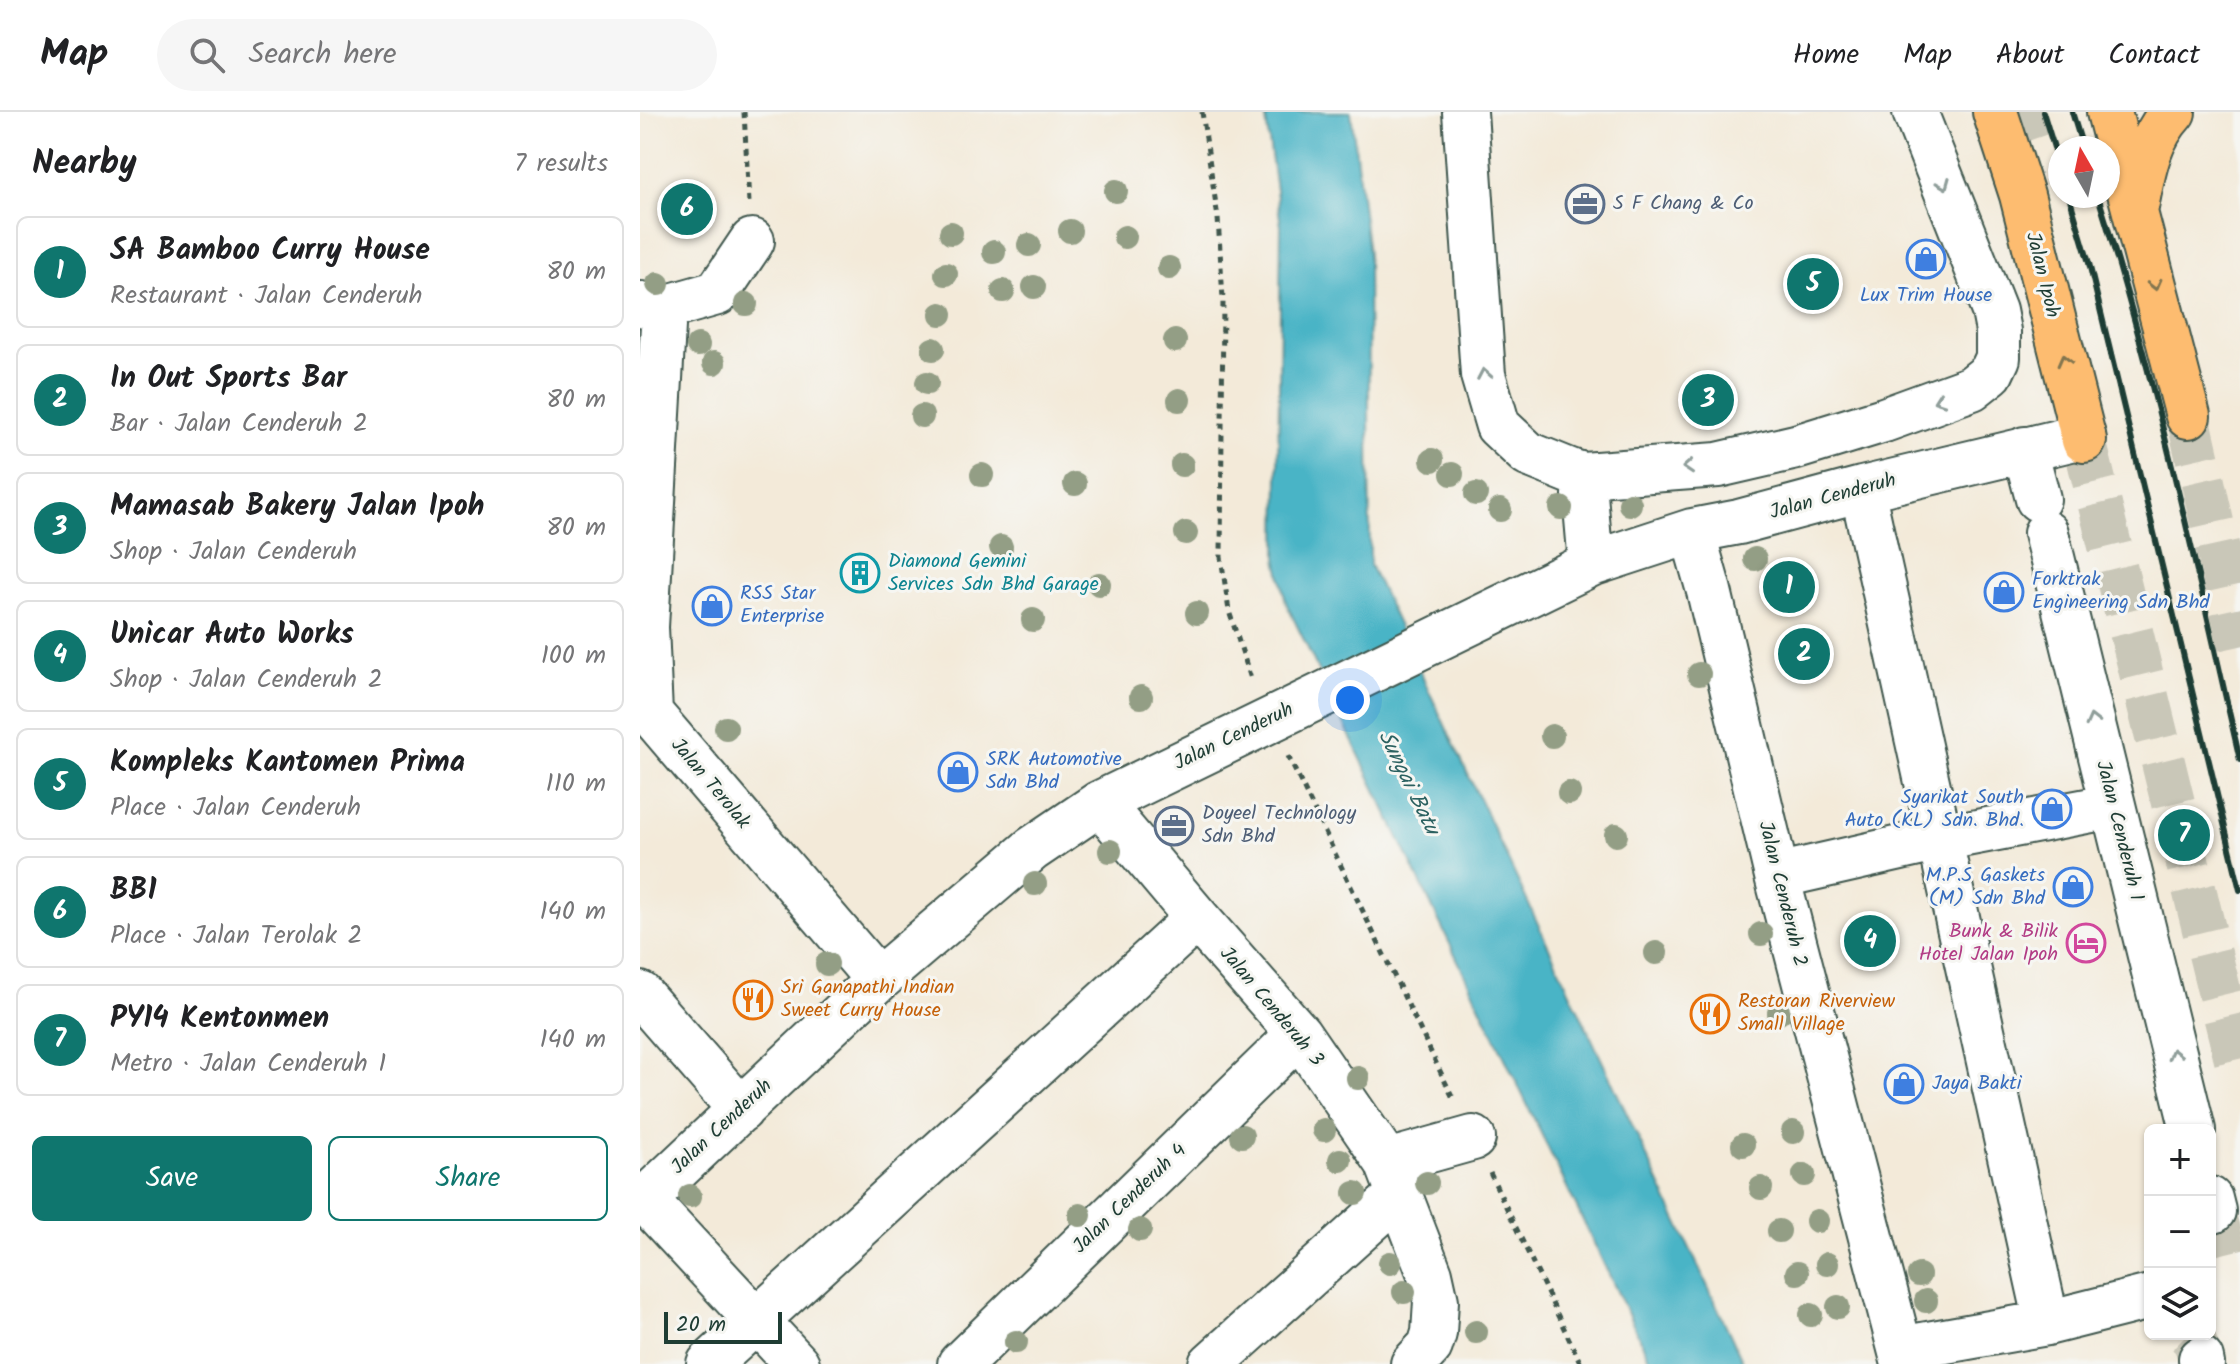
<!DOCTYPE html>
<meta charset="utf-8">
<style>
body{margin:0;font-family:Kalam,sans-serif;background:#f6f6f6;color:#202124}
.controls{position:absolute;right:24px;bottom:24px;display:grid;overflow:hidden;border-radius:12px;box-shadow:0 2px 6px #0004}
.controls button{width:72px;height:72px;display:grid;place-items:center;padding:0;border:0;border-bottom:2px solid #e0e0e0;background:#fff;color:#202124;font:40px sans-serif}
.compass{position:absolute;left:1408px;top:24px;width:72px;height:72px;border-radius:50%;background:#fff;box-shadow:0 2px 6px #0004;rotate:351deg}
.scale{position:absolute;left:24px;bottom:20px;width:118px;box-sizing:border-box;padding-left:8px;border:4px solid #1f3d34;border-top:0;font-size:22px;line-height:28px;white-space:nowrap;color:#1f3d34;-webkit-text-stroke:6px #f6f6f2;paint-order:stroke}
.you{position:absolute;left:710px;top:588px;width:28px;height:28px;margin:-20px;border:6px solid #fff;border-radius:50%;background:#1a73e8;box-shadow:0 0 0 12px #1a73e833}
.badge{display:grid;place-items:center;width:52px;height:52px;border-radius:50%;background:#0f766e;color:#fff;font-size:26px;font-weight:700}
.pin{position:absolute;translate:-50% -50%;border:4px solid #fff;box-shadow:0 2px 8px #0006}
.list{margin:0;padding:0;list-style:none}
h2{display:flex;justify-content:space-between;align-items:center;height:104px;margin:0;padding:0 32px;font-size:34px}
h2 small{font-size:26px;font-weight:400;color:#757577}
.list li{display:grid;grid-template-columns:52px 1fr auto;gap:24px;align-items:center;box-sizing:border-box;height:112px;margin:0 16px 16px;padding:0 16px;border:2px solid #e0e0e0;border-radius:12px}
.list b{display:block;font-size:30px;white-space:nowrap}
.list p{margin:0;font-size:26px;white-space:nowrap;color:#757577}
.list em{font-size:26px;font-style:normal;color:#757577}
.actions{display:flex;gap:16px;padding:24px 32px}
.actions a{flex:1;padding:18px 0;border:2px solid #0f766e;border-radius:12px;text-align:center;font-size:28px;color:#0f766e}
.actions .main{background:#0f766e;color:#fff}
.icon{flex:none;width:44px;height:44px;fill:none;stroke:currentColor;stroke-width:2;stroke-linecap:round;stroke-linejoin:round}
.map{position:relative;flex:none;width:1600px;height:1252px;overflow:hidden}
header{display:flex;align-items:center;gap:48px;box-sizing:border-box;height:112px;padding:0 40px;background:#fff;border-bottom:2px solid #e0e0e0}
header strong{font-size:38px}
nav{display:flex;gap:44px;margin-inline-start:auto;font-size:28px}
.search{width:560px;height:72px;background:#f6f6f6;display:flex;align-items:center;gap:20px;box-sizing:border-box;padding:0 28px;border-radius:44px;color:#757577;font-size:30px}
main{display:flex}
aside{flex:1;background:#fff}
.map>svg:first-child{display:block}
.water{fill:#48b4c6;stroke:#34787d;stroke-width:2}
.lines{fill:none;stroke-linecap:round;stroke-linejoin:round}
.minor-tunnel{stroke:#c9c7b8;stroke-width:44;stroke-dasharray:44 22;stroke-linecap:butt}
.major-tunnel{stroke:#c9c7b8;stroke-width:44;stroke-dasharray:44 22;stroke-linecap:butt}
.minor-casing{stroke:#3f574d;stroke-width:48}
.major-casing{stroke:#3f574d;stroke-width:48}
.path{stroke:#3f574d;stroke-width:5;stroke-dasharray:6 6;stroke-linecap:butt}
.minor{stroke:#fff;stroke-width:44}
.major{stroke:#fdbc70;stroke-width:44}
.rail{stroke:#1f3d34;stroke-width:6}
.tree{fill:#939e85}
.oneway{stroke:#8f9e9a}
.oneway2{stroke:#83764f}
.labels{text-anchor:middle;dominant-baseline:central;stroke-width:6;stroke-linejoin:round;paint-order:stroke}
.service-label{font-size:20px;fill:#4e5e75;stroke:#f6f6f2;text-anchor:start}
.street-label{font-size:20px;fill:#1f3d34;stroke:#f6f6f2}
.shop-label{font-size:20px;fill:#366cbe;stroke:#f6f6f2;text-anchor:start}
.culture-label{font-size:20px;fill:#0d838f;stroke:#f6f6f2;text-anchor:start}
.hotel-label{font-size:20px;fill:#b23c85;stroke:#f6f6f2;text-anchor:end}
.food-label{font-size:20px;fill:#c56008;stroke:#f6f6f2;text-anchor:start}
.water-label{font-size:22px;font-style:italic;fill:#2b6160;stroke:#f6f6f2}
</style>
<header>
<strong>Map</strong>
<div class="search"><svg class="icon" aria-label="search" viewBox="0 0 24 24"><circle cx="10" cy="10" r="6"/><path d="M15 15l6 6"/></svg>Search here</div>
<nav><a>Home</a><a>Map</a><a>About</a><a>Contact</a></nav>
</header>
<main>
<aside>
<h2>Nearby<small>7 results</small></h2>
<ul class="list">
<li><span class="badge">1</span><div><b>SA Bamboo Curry House</b><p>Restaurant · Jalan Cenderuh</p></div><em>80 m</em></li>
<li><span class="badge">2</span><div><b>In Out Sports Bar</b><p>Bar · Jalan Cenderuh 2</p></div><em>80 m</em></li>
<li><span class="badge">3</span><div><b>Mamasab Bakery Jalan Ipoh</b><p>Shop · Jalan Cenderuh</p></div><em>80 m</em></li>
<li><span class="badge">4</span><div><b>Unicar Auto Works</b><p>Shop · Jalan Cenderuh 2</p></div><em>100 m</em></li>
<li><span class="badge">5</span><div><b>Kompleks Kantomen Prima</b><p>Place · Jalan Cenderuh</p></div><em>110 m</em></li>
<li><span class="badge">6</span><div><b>BB1</b><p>Place · Jalan Terolak 2</p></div><em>140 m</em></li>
<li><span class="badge">7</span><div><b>PY14 Kentonmen</b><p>Metro · Jalan Cenderuh 1</p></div><em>140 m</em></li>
</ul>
<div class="actions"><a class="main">Save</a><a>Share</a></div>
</aside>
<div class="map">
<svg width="1600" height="1252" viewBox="0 0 1600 1252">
<rect width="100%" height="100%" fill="#f6f6f2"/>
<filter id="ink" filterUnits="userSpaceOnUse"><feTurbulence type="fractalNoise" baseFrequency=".0125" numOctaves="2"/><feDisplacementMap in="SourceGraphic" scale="16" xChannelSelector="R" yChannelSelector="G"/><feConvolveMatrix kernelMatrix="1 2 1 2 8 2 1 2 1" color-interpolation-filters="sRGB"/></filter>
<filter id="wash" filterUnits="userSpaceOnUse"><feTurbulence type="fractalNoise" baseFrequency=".006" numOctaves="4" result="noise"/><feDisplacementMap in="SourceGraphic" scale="32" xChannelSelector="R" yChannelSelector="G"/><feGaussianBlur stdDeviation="1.8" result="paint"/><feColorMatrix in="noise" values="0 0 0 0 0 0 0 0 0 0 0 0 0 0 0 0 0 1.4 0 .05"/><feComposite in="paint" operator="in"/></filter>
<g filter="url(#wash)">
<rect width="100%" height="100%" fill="#f3ead9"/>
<path class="water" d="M 625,0 L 711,0 L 728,142 L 730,453 L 1104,1252 L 1012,1252 L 646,491 L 637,446 L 641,114 Z"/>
</g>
<g filter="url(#ink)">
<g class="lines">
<path class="minor-tunnel" d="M 1362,15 L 1404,0
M 1573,1099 L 1589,1162
M 1548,1222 L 1554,1228 L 1561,1247"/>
<path class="major-tunnel" d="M 1548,304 L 1600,534
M 1444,328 L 1600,964"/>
<defs>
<path id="minor" d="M 825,0 L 843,263 L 858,314 L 888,342 L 930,359 L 943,363 L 1078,353 L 1156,335 L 1244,308 L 1332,276 L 1351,261 L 1358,246 L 1358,219 L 1354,199 L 1275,0
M 0,192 L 24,196 L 77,181 L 112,129
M 24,196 L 6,515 L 10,601 L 238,868
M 1385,337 L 1398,387
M 1222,377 L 1407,1211
M 945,383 L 951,452
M 1052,419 L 1069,479 L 1137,764 L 1264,1252
M 1406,421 L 1553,1018
M 460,691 L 557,806 L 659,922 L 747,1050 L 790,1162 L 796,1189 L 794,1221 L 790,1234 L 773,1252
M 1137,764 L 1300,727 L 1473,694
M 0,882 L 101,998
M 747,1050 L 833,1026
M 1570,1087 L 1573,1099
M 5,1088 L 157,1252
M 0,1092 L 238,868 L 392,737 L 460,691 L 951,452 L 1052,419 L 1099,410 L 1222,377 L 1443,324
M 1260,1237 L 1407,1211 L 1510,1185
M 1561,1247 L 1562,1252
M 69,1252 L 557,806
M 320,1252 L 659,922
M 571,1252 L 760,1082"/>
<path id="major" d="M 1355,0 L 1382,83 L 1444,328
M 1469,0 L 1548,304
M 1496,95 C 1503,60 1508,27 1533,0"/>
</defs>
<use href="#minor" class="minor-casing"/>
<use href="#major" class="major-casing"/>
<path class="path" d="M 104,0 L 109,91
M 562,0 L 578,106 L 583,187 L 581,445 L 589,499 L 612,570
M 648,644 L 814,988
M 850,1061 L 941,1252"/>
<use href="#minor" class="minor"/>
<use href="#major" class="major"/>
<path class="rail" d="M 1403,0 L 1420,55
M 1432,0 L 1443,36
M 1429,84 L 1449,151 L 1600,778
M 1458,84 C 1516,269 1557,459 1600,648"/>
</g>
<g class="tree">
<circle cx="476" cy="79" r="12"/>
<circle cx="430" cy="119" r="12"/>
<circle cx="311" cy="121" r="12"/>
<circle cx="485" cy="125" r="12"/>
<circle cx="389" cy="133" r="12"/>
<circle cx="354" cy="140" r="12"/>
<circle cx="529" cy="156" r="12"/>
<circle cx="306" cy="162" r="12"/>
<circle cx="18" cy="172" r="12"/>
<circle cx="394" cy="175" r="12"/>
<circle cx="363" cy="179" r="12"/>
<circle cx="106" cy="192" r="12"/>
<circle cx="301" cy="202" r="12"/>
<circle cx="535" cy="229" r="12"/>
<circle cx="58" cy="233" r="12"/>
<circle cx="293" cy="237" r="12"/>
<circle cx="74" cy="251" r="12"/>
<circle cx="287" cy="271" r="12"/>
<circle cx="539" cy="288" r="12"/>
<circle cx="282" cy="304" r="12"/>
<circle cx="792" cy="348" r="12"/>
<circle cx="542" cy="353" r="12"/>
<circle cx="812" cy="362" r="12"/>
<circle cx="342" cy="363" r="12"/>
<circle cx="435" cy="372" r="12"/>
<circle cx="836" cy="382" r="12"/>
<circle cx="990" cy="392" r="12"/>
<circle cx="921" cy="396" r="12"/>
<circle cx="860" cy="398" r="12"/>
<circle cx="546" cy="421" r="12"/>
<circle cx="361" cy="435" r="12"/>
<circle cx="1115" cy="447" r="12"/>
<circle cx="459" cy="472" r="12"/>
<circle cx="557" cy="501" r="12"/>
<circle cx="393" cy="508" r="12"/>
<circle cx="1059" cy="562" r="12"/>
<circle cx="501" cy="585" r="12"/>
<circle cx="86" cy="616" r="12"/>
<circle cx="912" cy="624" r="12"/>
<circle cx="929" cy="681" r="12"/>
<circle cx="976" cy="723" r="12"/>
<circle cx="470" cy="739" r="12"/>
<circle cx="395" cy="772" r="12"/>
<circle cx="1121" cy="822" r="12"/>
<circle cx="1016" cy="841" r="12"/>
<circle cx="187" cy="852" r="12"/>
<circle cx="1139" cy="901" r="12"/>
<circle cx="718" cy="966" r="12"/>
<circle cx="684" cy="1018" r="12"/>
<circle cx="1153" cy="1020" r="12"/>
<circle cx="602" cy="1024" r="12"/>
<circle cx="1103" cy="1033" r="12"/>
<circle cx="700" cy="1048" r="12"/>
<circle cx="1164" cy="1063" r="12"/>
<circle cx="787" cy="1071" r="12"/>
<circle cx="1121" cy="1076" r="12"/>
<circle cx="715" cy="1081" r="12"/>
<circle cx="50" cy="1084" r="12"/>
<circle cx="440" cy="1103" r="12"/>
<circle cx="1177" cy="1109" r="12"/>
<circle cx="500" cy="1118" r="12"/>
<circle cx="1139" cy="1119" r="12"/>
<circle cx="750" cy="1151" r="12"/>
<circle cx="1187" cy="1152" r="12"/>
<circle cx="1157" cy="1161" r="12"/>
<circle cx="1279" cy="1163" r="12"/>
<circle cx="764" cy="1180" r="12"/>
<circle cx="1286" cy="1189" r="12"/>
<circle cx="1198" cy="1195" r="12"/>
<circle cx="1171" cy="1203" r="12"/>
<circle cx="836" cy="1220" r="12"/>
<circle cx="376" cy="1230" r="12"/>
</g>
<defs><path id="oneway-chevron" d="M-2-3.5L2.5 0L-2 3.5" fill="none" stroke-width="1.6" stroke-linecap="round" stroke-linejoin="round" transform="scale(2)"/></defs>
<g class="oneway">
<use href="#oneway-chevron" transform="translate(1304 72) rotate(68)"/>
<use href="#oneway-chevron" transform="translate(844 262) rotate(-100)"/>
<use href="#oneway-chevron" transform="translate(1299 288) rotate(160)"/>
<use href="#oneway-chevron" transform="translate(1048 355) rotate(176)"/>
<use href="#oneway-chevron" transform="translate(1452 608) rotate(-104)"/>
<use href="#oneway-chevron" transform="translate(1534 942) rotate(-104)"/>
</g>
<g class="oneway2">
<use href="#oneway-chevron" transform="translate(1515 173) rotate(76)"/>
<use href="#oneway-chevron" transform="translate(1424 248) rotate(-104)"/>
</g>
</g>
<defs>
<symbol id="office-ring" viewBox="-11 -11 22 22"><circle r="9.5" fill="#f6f6f2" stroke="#5c6f8a" stroke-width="1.5"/><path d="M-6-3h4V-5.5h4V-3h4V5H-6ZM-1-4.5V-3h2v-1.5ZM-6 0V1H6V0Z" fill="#5c6f8a"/></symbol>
<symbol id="shop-ring" viewBox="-11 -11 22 22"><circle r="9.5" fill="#f6f6f2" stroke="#3f7fe0" stroke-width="1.5"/><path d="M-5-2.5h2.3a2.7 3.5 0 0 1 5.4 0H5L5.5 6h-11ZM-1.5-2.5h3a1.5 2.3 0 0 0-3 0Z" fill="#3f7fe0"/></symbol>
<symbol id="building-ring" viewBox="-11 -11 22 22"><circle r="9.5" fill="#f6f6f2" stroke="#0f9aa8" stroke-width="1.5"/><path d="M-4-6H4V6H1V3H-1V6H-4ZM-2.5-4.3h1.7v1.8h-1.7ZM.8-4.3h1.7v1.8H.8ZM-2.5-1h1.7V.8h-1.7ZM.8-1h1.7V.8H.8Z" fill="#0f9aa8"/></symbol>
<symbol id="hotel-ring" viewBox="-11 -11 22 22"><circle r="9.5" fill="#f6f6f2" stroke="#d1479c" stroke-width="1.5"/><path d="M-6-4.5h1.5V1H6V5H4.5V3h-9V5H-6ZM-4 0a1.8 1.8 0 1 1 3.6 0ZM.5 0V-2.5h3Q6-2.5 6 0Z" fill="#d1479c"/></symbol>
<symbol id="restaurant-ring" viewBox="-11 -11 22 22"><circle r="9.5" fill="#f6f6f2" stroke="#e8710a" stroke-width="1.5"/><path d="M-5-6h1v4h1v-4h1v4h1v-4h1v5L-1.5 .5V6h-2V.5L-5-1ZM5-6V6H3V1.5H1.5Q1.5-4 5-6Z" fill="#e8710a"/></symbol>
</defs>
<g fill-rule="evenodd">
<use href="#office-ring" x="923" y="70" width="44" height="44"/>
<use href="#shop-ring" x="1264" y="125" width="44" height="44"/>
<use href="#building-ring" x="198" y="439" width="44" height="44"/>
<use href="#shop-ring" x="1342" y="458" width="44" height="44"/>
<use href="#shop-ring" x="50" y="472" width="44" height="44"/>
<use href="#shop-ring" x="296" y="638" width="44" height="44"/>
<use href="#shop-ring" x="1390" y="675" width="44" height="44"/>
<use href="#office-ring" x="512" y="692" width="44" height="44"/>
<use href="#shop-ring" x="1411" y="753" width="44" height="44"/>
<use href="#hotel-ring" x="1424" y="809" width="44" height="44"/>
<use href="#restaurant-ring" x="91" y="866" width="44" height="44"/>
<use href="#restaurant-ring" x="1048" y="880" width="44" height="44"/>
<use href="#shop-ring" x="1242" y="950" width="44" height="44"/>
</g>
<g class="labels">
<g class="service-label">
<text x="973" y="92">S F Chang &amp; Co</text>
<text x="562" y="702">Doyeel Technology<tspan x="562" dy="23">Sdn Bhd</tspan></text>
</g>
<g class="street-label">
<text transform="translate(1402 163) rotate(76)">Jalan Ipoh</text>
<text transform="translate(1193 385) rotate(-15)">Jalan Cenderuh</text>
<text transform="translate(594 625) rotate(-26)">Jalan Cenderuh</text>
<text transform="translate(70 672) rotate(50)">Jalan Terolak</text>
<text transform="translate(1479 719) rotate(76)">Jalan Cenderuh 1</text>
<text transform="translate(1142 782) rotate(76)">Jalan Cenderuh 2</text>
<text transform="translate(631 895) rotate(50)">Jalan Cenderuh 3</text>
<text transform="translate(82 1015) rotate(-43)">Jalan Cenderuh</text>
<text transform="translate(490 1087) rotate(-44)">Jalan Cenderuh 4</text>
</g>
<g class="shop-label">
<text x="1286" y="184" text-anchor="middle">Lux Trim House</text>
<text x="1392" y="468">Forktrak<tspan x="1392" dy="23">Engineering Sdn Bhd</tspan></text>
<text x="100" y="482">RSS Star<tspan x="100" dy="23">Enterprise</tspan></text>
<text x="346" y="648">SRK Automotive<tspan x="346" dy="23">Sdn Bhd</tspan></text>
<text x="1384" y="686" text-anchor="end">Syarikat South<tspan x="1384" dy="23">Auto (KL) Sdn. Bhd.</tspan></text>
<text x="1405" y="764" text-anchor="end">M.P.S Gaskets<tspan x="1405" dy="23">(M) Sdn Bhd</tspan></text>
<text x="1292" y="972">Jaya Bakti</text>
</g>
<g class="culture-label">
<text x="248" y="450">Diamond Gemini<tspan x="248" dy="23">Services Sdn Bhd Garage</tspan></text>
</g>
<g class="hotel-label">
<text x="1418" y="820">Bunk &amp; Bilik<tspan x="1418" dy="23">Hotel Jalan Ipoh</tspan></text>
</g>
<g class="food-label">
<text x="141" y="876">Sri Ganapathi Indian<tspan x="141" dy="23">Sweet Curry House</tspan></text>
<text x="1098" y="890">Restoran Riverview<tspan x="1098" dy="23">Small Village</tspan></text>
</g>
<g class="water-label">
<text transform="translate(768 671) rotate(64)">Sungai Batu</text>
</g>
</g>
</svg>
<div class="controls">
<button>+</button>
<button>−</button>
<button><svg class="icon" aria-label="layers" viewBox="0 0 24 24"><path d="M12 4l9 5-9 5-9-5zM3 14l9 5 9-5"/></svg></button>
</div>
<svg class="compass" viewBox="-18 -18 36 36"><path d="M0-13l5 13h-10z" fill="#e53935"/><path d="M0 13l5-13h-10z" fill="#757577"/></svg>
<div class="scale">20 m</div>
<div class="you"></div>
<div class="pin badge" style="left:1149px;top:475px">1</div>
<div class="pin badge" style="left:1164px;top:542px">2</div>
<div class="pin badge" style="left:1068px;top:288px">3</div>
<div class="pin badge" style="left:1230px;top:829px">4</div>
<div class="pin badge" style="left:1173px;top:172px">5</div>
<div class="pin badge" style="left:47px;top:97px">6</div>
<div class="pin badge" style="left:1544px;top:723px">7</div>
</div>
</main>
